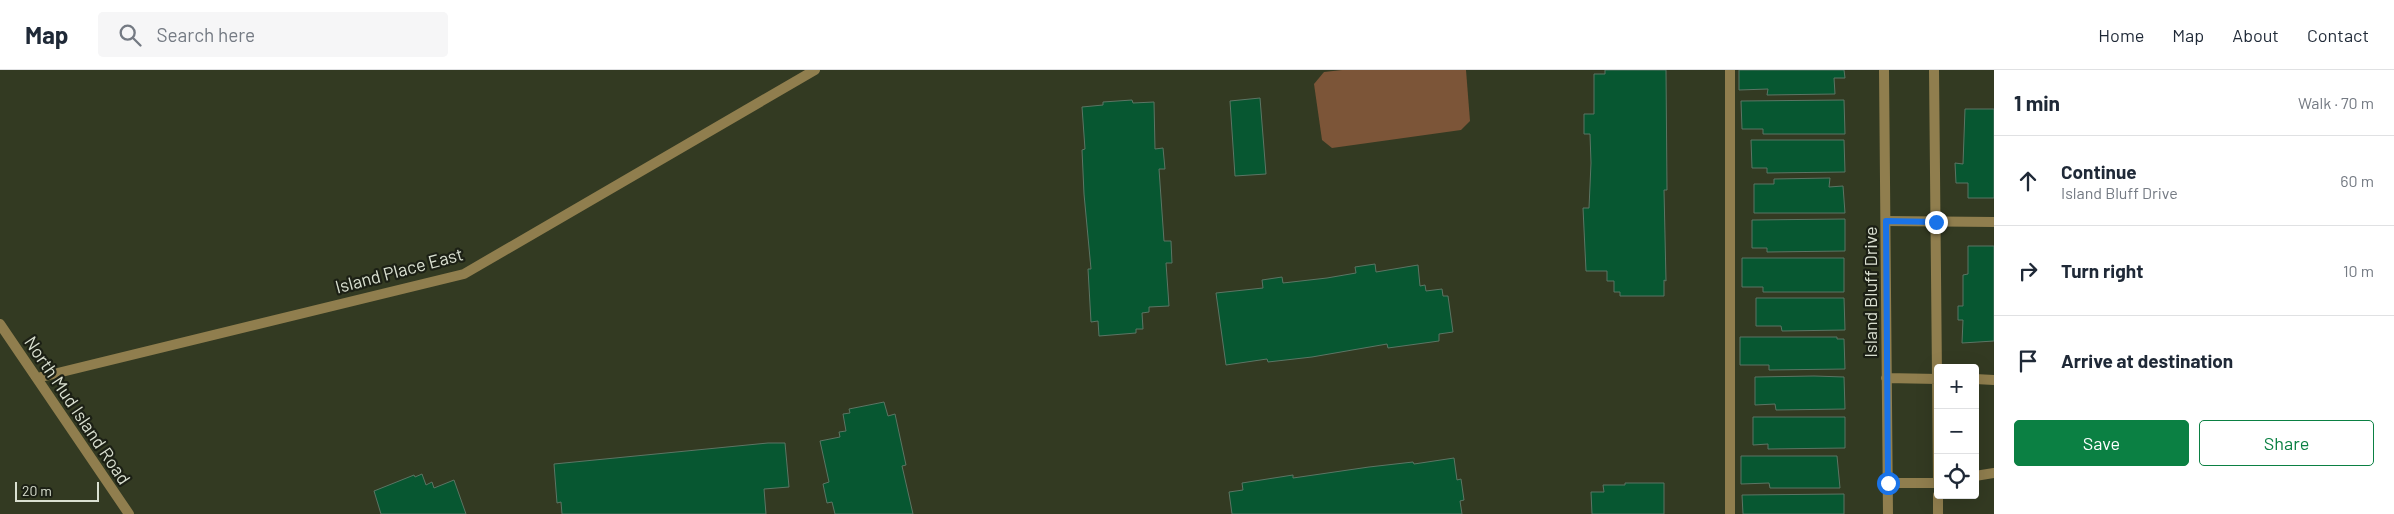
<!DOCTYPE html>
<meta charset="utf-8">
<style>
body{margin:0;font-family:Barlow,sans-serif;background:#f6f6f7;color:#1f2937}
.controls{position:absolute;right:15px;bottom:15px;display:grid;overflow:hidden;border-radius:5px;box-shadow:0 5px 20px #0002}
.controls button{width:45px;height:45px;display:grid;place-items:center;padding:0;border:0;border-bottom:1px solid #e0e1e3;background:#fff;color:#1f2937;font:25px sans-serif}
.scale{position:absolute;left:15px;bottom:12px;width:84px;box-sizing:border-box;padding-left:5px;border:2px solid #dae0d1;border-top:0;font-size:14px;line-height:18px;white-space:nowrap;color:#dae0d1;-webkit-text-stroke:4px #1c2015;paint-order:stroke}
.stop{position:absolute;width:15px;height:15px;margin:-11px;border:4px solid #1a73e8;border-radius:50%;background:#fff}
.stop.end{background:#1a73e8;border-color:#fff;box-shadow:0 1px 5px #0008}
.list{margin:0;padding:0;list-style:none}
h2{display:flex;justify-content:space-between;align-items:center;height:65px;margin:0;padding:0 20px;font-size:21px}
h2 small{font-size:16px;font-weight:400;color:#747a83}
.list li{display:grid;grid-template-columns:32px 1fr auto;gap:15px;align-items:center;box-sizing:border-box;height:90px;padding:0 20px;border-top:1px solid #e0e1e3}
.list b{display:block;font-size:19px;white-space:nowrap}
.list p{margin:0;font-size:16px;white-space:nowrap;color:#747a83}
.list em{font-size:16px;font-style:normal;color:#747a83}
.actions{display:flex;gap:10px;padding:15px 20px}
.actions a{flex:1;padding:11px 0;border:1px solid #0b8043;border-radius:5px;text-align:center;font-size:18px;color:#0b8043}
.actions .main{background:#0b8043;color:#fff}
.icon{flex:none;width:28px;height:28px;fill:none;stroke:currentColor;stroke-width:2;stroke-linecap:round;stroke-linejoin:round}
.map{position:relative;flex:none;width:1994px;height:444px;overflow:hidden}
header{display:flex;align-items:center;gap:30px;box-sizing:border-box;height:70px;padding:0 25px;background:#fff;border-bottom:1px solid #e0e1e3}
header strong{font-size:24px}
nav{display:flex;gap:28px;margin-inline-start:auto;font-size:18px}
.search{width:350px;height:45px;background:#f6f6f7;display:flex;align-items:center;gap:12px;box-sizing:border-box;padding:0 18px;border-radius:5px;color:#747a83;font-size:19px}
main{display:flex}
aside{flex:1;background:#fff}
.map>svg:first-child{display:block}
.green{fill:#7c5538}
.building{fill:#075731;stroke:#5b7564}
.lines{fill:none;stroke-linecap:round;stroke-linejoin:round}
.service{stroke:#907e4e;stroke-width:10}
.minor{stroke:#907e4e;stroke-width:10}
.tertiary{stroke:#907e4e;stroke-width:10}
.route{stroke:#1a73e8;stroke-width:6}
.labels{text-anchor:middle;dominant-baseline:central;stroke-width:4.5;stroke-linejoin:round;paint-order:stroke}
.street-label{font-size:18px;fill:#dae0d1;stroke:#1c2015}
</style>
<header>
<strong>Map</strong>
<div class="search"><svg class="icon" aria-label="search" viewBox="0 0 24 24"><circle cx="10" cy="10" r="6"/><path d="M15 15l6 6"/></svg>Search here</div>
<nav><a>Home</a><a>Map</a><a>About</a><a>Contact</a></nav>
</header>
<main>
<div class="map">
<svg width="1994" height="444" viewBox="0 0 1994 444">
<rect width="100%" height="100%" fill="#333a22"/>
<path class="green" d="M 1342,0 L 1466,0 L 1470,51 L 1461,60 L 1332,78 L 1322,70 L 1314,14 L 1324,2 Z"/>
<path class="building" d="M 1605,0 L 1666,0 L 1667,120 L 1664,120 L 1666,211 L 1664,210 L 1664,226 L 1620,226 L 1620,222 L 1614,222 L 1614,211 L 1607,211 L 1607,201 L 1586,201 L 1583,138 L 1589,138 L 1591,93 L 1590,64 L 1584,64 L 1584,44 L 1594,44 L 1594,4 L 1605,4 Z
M 1739,0 L 1844,0 L 1845,8 L 1834,8 L 1835,24 L 1767,25 L 1768,19 L 1739,20 Z
M 1260,28 L 1266,104 L 1235,106 L 1230,31 Z
M 1132,30 L 1133,33 L 1154,32 L 1155,79 L 1163,78 L 1165,99 L 1159,99 L 1164,171 L 1171,171 L 1172,193 L 1166,193 L 1169,236 L 1149,237 L 1149,242 L 1142,243 L 1143,259 L 1136,259 L 1136,263 L 1099,266 L 1098,251 L 1091,252 L 1088,199 L 1091,199 L 1084,124 L 1082,80 L 1085,79 L 1082,37 L 1103,35 L 1103,32 Z
M 1844,30 L 1845,64 L 1763,64 L 1763,59 L 1742,59 L 1741,31 Z
M 1965,39 L 1994,39 L 1994,128 L 1968,128 L 1968,113 L 1956,113 L 1955,93 L 1963,94 Z
M 1751,70 L 1844,70 L 1845,102 L 1767,103 L 1767,98 L 1752,98 Z
M 1830,108 L 1829,117 L 1843,116 L 1845,143 L 1754,143 L 1754,114 L 1774,114 L 1774,109 Z
M 1845,149 L 1845,181 L 1767,182 L 1767,178 L 1752,178 L 1752,150 Z
M 1968,176 L 1994,176 L 1994,271 L 1962,273 L 1963,250 L 1958,250 L 1958,236 L 1963,236 L 1963,205 L 1968,204 Z
M 1742,188 L 1844,188 L 1844,222 L 1763,222 L 1763,217 L 1742,217 Z
M 1375,194 L 1376,202 L 1418,195 L 1420,216 L 1425,215 L 1426,221 L 1442,219 L 1443,226 L 1448,226 L 1453,262 L 1439,264 L 1439,271 L 1388,278 L 1387,274 L 1312,287 L 1268,292 L 1267,289 L 1226,295 L 1216,223 L 1263,218 L 1262,210 L 1282,207 L 1283,213 L 1327,208 L 1356,203 L 1355,197 Z
M 1756,228 L 1844,228 L 1845,260 L 1782,261 L 1781,256 L 1756,256 Z
M 1740,267 L 1837,267 L 1837,269 L 1844,269 L 1845,299 L 1769,300 L 1769,295 L 1740,295 Z
M 1814,306 L 1844,307 L 1845,339 L 1776,340 L 1775,334 L 1755,335 L 1755,307 Z
M 884,332 L 888,346 L 895,344 L 906,395 L 902,396 L 913,444 L 835,444 L 832,432 L 827,433 L 823,414 L 829,412 L 820,371 L 840,367 L 839,362 L 846,361 L 843,344 L 850,343 L 849,339 Z
M 1753,347 L 1845,347 L 1845,378 L 1768,379 L 1768,374 L 1753,375 Z
M 768,373 L 785,373 L 789,417 L 764,419 L 766,444 L 562,444 L 561,432 L 557,433 L 554,394 Z
M 1741,386 L 1837,386 L 1840,418 L 1770,418 L 1769,413 L 1741,414 Z
M 1454,388 L 1457,410 L 1461,409 L 1464,430 L 1460,431 L 1462,444 L 1232,444 L 1229,422 L 1243,420 L 1242,413 L 1293,405 L 1293,408 L 1369,397 L 1413,392 L 1414,394 Z
M 422,404 L 426,415 L 432,412 L 434,418 L 454,410 L 466,444 L 381,444 L 374,421 L 414,405 L 415,407 Z
M 1625,413 L 1664,413 L 1664,444 L 1592,444 L 1591,422 L 1604,422 L 1603,415 L 1625,415 Z
M 1844,424 L 1844,444 L 1743,444 L 1742,425 Z"/>
<g class="lines">
<path class="service" d="M 1886,151 L 1994,152
M 1730,444 L 1730,0"/>
<path class="minor" d="M 1884,0 L 1888,444
M 1934,0 L 1938,408
M 1886,308 L 1938,309
M 1975,309 L 1994,310
M 1975,406 L 1994,403
M 1888,413 L 1938,413
M 1938,425 L 1938,444"/>
<path class="tertiary" d="M 0,254 L 129,444
M 37,308 L 464,204 L 815,0"/>
</g>
<g class="lines">
<path class="route" d="M 1888,413 L 1886,151 L 1936,152"/>
</g>
<g class="labels">
<g class="street-label">
<text transform="translate(399 200) rotate(-15)">Island Place East</text>
<text transform="translate(1870 222) rotate(-90)">Island Bluff Drive</text>
<text transform="translate(78 340) rotate(56)">North Mud Island Road</text>
</g>
</g>
</svg>
<div class="controls">
<button>+</button>
<button>−</button>
<button><svg class="icon" aria-label="locate" viewBox="0 0 24 24"><circle cx="12" cy="12" r="6"/><path d="M12 2v4M12 18v4M2 12h4M18 12h4"/></svg></button>
</div>
<div class="scale">20 m</div>
<div class="stop" style="left:1888px;top:413px"></div>
<div class="stop end" style="left:1936px;top:152px"></div>
</div>
<aside>
<h2>1 min<small>Walk · 70 m</small></h2>
<ul class="list">
<li><svg class="icon" aria-label="ahead" viewBox="0 0 24 24"><path d="M12 20V5M6 11l6-6 6 6"/></svg><div><b>Continue</b><p>Island Bluff Drive</p></div><em>60 m</em></li>
<li><svg class="icon" aria-label="right" viewBox="0 0 24 24"><path d="M7 20v-9h11M14 6l5 5-5 5"/></svg><div><b>Turn right</b></div><em>10 m</em></li>
<li><svg class="icon" aria-label="arrive" viewBox="0 0 24 24"><path d="M6 21V4h12l-3 4 3 4H6"/></svg><div><b>Arrive at destination</b></div></li>
</ul>
<div class="actions"><a class="main">Save</a><a>Share</a></div>
</aside>
</main>
